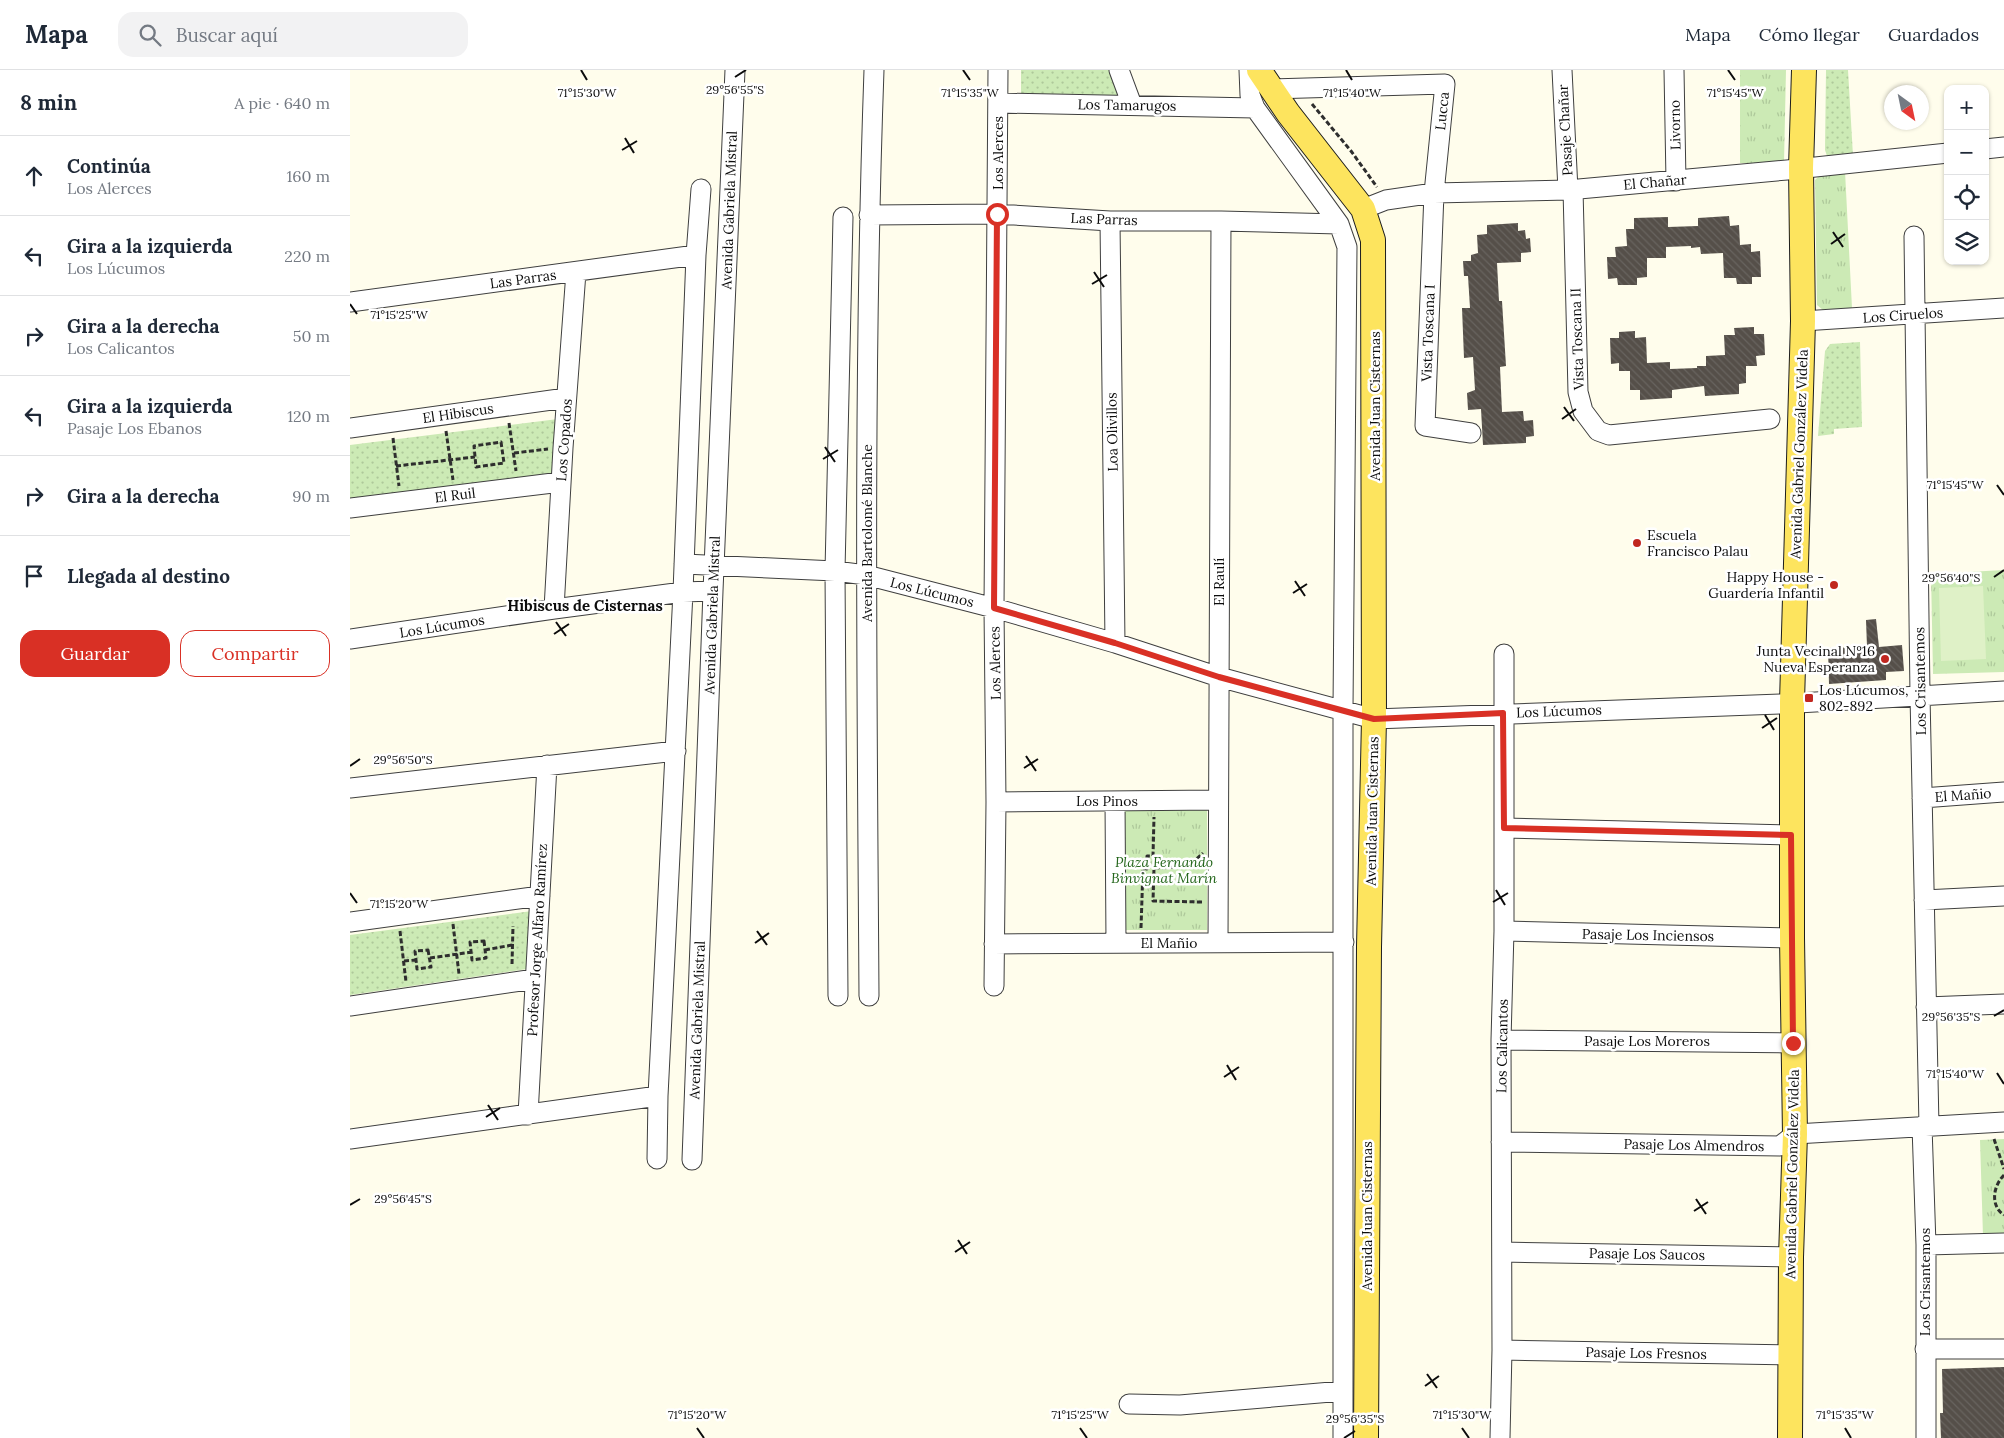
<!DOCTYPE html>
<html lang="es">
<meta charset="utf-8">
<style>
body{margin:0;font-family:Lora,serif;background:#f2f2f3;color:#1f2937}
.controls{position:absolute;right:15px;top:15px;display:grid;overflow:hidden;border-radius:10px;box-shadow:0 1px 4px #0004}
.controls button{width:45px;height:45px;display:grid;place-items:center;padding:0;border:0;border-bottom:1px solid #e0e1e3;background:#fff;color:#1f2937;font:25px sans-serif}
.compass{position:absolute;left:1534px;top:15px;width:45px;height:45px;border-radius:50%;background:#fff;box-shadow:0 1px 4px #0004;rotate:147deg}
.stop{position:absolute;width:15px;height:15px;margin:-11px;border:4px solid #d93025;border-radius:50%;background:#fff}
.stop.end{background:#d93025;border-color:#fff;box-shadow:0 1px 5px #0008}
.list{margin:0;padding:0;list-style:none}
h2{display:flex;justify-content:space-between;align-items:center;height:65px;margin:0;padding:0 20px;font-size:21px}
h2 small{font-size:16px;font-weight:400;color:#747a83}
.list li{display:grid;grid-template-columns:32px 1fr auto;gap:15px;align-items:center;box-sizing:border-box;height:80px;padding:0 20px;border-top:1px solid #e0e1e3}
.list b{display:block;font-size:19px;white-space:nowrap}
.list p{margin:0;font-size:16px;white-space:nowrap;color:#747a83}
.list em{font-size:16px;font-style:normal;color:#747a83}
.actions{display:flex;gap:10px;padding:15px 20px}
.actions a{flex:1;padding:11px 0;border:1px solid #d93025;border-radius:15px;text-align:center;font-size:18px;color:#d93025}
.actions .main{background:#d93025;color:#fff}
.icon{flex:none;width:28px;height:28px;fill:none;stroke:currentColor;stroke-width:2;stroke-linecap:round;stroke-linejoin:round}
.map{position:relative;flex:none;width:1654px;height:1368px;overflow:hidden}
header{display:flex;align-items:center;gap:30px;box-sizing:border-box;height:70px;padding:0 25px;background:#fff;border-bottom:1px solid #e0e1e3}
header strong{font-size:24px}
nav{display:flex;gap:28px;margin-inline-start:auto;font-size:18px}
.search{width:350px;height:45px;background:#f2f2f3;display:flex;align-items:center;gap:12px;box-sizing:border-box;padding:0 18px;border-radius:15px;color:#747a83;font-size:19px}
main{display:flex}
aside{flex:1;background:#fff}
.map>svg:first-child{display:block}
.grass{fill:url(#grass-dots)}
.park{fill:url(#park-tufts)}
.pitch{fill:#dff1c7}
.building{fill:url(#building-back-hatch)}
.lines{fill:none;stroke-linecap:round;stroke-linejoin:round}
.minor-casing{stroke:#3f3f3f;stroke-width:21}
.major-casing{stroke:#1d1d1d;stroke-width:26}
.path{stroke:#2e2e2e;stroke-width:3;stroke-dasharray:5 2.5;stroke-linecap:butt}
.minor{stroke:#fff;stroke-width:19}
.major{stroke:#fde45e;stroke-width:24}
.route{stroke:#d93025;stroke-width:6}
.ticks{fill:none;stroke:#0c0c0c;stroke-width:2}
.poi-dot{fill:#c12720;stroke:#fff;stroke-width:2}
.labels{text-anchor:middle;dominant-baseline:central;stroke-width:5;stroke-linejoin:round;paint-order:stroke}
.street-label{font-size:14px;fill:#0c0c0c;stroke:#fff}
.poi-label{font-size:14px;fill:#0c0c0c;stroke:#fff;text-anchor:start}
.park-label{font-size:14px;font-style:italic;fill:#24661b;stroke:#fff}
.neighbourhood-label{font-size:15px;font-weight:bold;fill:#0c0c0c;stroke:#fff}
.ticks-label{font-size:12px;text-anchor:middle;fill:#0c0c0c;stroke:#fff;stroke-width:5;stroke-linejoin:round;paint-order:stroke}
</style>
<header>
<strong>Mapa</strong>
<div class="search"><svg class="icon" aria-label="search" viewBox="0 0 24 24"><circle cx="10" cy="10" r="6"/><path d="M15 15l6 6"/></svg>Buscar aquí</div>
<nav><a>Mapa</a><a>Cómo llegar</a><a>Guardados</a></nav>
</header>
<main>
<aside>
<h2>8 min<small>A pie · 640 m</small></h2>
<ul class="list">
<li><svg class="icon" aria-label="ahead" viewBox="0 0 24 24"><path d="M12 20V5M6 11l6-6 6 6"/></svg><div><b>Continúa</b><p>Los Alerces</p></div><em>160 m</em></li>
<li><svg class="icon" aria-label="left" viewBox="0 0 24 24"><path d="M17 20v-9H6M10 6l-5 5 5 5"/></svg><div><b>Gira a la izquierda</b><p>Los Lúcumos</p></div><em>220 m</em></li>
<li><svg class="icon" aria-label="right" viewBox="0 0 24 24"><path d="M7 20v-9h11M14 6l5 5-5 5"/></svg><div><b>Gira a la derecha</b><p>Los Calicantos</p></div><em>50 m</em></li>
<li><svg class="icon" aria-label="left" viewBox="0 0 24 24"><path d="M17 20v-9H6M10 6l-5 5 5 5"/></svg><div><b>Gira a la izquierda</b><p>Pasaje Los Ebanos</p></div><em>120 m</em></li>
<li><svg class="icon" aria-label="right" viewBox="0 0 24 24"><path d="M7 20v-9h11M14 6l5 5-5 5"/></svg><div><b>Gira a la derecha</b></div><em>90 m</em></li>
<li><svg class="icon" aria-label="arrive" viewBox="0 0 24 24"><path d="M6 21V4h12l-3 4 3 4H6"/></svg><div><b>Llegada al destino</b></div></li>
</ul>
<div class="actions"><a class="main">Guardar</a><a>Compartir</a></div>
</aside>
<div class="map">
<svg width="1654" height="1368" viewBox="0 0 1654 1368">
<defs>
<pattern id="grass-dots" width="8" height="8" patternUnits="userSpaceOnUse" patternTransform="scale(1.25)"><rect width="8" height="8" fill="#cceab5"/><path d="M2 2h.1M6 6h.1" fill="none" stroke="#aec89a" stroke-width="1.8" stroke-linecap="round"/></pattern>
<pattern id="park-tufts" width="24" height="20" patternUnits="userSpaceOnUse" patternTransform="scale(1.25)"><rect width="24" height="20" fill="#cceab5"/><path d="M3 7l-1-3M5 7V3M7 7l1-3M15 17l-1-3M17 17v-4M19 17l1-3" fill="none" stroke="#aec89a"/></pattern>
<pattern id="building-back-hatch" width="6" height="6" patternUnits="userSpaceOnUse" patternTransform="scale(1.25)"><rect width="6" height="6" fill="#554f49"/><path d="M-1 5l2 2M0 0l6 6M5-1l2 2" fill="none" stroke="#68645f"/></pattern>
</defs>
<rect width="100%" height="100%" fill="#fffdec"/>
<path class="grass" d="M 671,0 L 770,0 L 778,26 L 671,29 Z
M 1476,0 L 1498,0 L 1503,86 L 1481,89 L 1477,86 L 1475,80 Z
M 1510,272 L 1512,357 L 1484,359 L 1484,364 L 1468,366 L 1475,281 L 1480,274 Z
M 208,349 L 206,404 L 0,430 L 0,375 Z
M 182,841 L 177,899 L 0,925 L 0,865 Z"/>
<path class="park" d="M 1390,0 L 1436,0 L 1434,93 L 1390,93 Z
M 1495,101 L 1502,238 L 1473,240 L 1467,235 L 1465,110 L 1472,103 Z
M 1654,500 L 1654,602 L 1583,604 L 1581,504 Z
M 772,739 L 857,739 L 857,860 L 771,860 Z
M 1654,1069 L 1654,1166 L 1633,1166 L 1630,1070 Z"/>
<path class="pitch" d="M 1633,516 L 1636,589 L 1591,591 L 1589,518 Z"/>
<path class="building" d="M 1379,146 L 1380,156 L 1389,155 L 1390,175 L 1401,174 L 1401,182 L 1410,181 L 1411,207 L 1402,207 L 1402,214 L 1387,214 L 1386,208 L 1374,208 L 1373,183 L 1351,184 L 1350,177 L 1341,178 L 1341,176 L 1316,177 L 1316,188 L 1297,188 L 1297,207 L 1287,208 L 1287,215 L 1268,215 L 1267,208 L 1258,209 L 1257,187 L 1266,187 L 1265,177 L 1277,176 L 1276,159 L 1284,159 L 1284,148 L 1318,147 L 1318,157 L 1348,156 L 1348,148 Z
M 1168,153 L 1168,161 L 1175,160 L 1176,169 L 1180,168 L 1181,182 L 1171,183 L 1171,192 L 1147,193 L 1149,231 L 1152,231 L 1156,296 L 1150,297 L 1152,342 L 1173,341 L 1174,351 L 1183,350 L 1184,366 L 1176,367 L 1176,373 L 1133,375 L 1131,339 L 1118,340 L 1117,323 L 1125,320 L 1123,287 L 1114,288 L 1112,238 L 1120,238 L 1118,206 L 1114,206 L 1113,191 L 1121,191 L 1121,185 L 1128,183 L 1127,165 L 1137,164 L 1137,155 Z
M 1404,257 L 1404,264 L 1414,264 L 1415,285 L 1406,286 L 1407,296 L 1396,296 L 1396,313 L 1389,314 L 1389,324 L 1355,326 L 1354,316 L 1322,320 L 1322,328 L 1290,330 L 1290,320 L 1280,320 L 1280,301 L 1269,301 L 1269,293 L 1261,294 L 1260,268 L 1269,268 L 1269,262 L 1285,261 L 1285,268 L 1296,267 L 1297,293 L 1320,292 L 1320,299 L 1347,298 L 1347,296 L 1356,296 L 1356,286 L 1375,285 L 1374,265 L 1385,265 L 1384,258 Z
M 1526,549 L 1529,577 L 1552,575 L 1554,601 L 1536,602 L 1536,610 L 1479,614 L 1478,578 L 1517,577 L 1516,550 Z
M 1654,1297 L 1654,1368 L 1591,1368 L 1590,1343 L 1593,1343 L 1592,1299 Z"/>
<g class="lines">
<defs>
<path id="minor" d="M 769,0 L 782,35
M 899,0 L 900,25 L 905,38 L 989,154 L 997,177 L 993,639 L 993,1368
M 1212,0 L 1218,120
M 1324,0 L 1326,111
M 921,19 L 1095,14 L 1084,123 L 1075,356 L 1121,363
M 648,33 L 905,38
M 1635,79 L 1654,77
M 1223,119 L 1228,322 L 1233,341 L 1248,361 L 1259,365 L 1420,349
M 1013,139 L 1036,130 L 1084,123 L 1218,120 L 1437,100 L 1598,83
M 519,145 L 647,144 L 760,151 L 871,151 L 989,154
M 760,151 L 765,573
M 1564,166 L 1570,625 L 1579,1056
M 0,232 L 346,185
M 1453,251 L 1654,238
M 0,358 L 216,328
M 0,438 L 211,412
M 334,494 L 485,501 L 516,505 L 644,538 L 765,573 L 869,607 L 1024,649 L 1431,634 L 1654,621
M 204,539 L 213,378 L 226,202
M 0,569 L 204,539 L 333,522 L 363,521
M 0,718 L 326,681
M 1572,728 L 1654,722
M 765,731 L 766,873
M 646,732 L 868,730
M 1154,758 L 1441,765
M 1574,830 L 1654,826
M 0,852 L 190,826
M 1154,861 L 1442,868
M 868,873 L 871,151
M 644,874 L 994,872
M 644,916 L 646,732 L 644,538 L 648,0
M 488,926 L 485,501 L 493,147
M 519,926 C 517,617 513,308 524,0
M 0,936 L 185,909
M 1576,937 L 1654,934
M 1151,970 L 1443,973
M 178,1045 L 197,695
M 1572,1056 L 1576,1175 L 1576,1368
M 0,1069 L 308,1026
M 1151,1072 L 1430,1076 L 1445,1064 L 1654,1052
M 307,1089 L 308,1026 L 333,522 L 346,185 L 351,119
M 342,1090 L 363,521 L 385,0
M 1576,1175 L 1654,1173
M 1152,1182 L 1441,1187
M 1575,1279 L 1654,1279
M 1152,1280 L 1441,1285
M 779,1334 L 830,1335 L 993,1321
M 1150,1368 L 1152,1280 L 1151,970 L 1154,861 L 1154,584"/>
<path id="major" d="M 909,0 L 938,43 L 1013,139 L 1023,170 L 1024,649 L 1019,877 L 1016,1368
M 1440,1368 L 1441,1187 L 1445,1064 L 1442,868 L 1442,632 L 1453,251 L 1451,98 L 1454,0"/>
</defs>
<use href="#minor" class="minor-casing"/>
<use href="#major" class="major-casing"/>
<path class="path" d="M 962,34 L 1001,81 L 1027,117
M 159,353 L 166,401
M 96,361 L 103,410
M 43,368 L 49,416
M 151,372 L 154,393 L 126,397 L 124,376 Z
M 164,383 L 198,379
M 46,396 L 125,387
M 781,807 L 793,808
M 793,810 L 803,810
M 852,832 L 803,831 L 804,798 L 834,797 L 840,795 L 853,783
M 103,854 L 109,904
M 791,858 L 793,798 L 797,799 L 797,786 L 803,786 L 804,747
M 50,861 L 56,912
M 134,871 L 136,888 L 122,890 L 120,872 Z
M 78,880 L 81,897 L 67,899 L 65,881 Z
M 135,880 L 162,875
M 80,888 L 122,882
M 54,891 L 66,890
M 162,894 L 163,856
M 1644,1069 L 1654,1099
M 1654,1105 C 1643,1116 1640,1136 1654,1145"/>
<use href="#minor" class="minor"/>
<use href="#major" class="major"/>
</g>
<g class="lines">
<path class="route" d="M 647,144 L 644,538 L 765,573 L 869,607 L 1024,649 L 1153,643 L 1154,758 L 1441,765 L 1443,973"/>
</g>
<path class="ticks" d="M 231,0 L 237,10M 613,0 L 620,10M 996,0 L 1002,10M 1378,0 L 1385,10M 385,7 L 396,0M 275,68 L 284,83M 272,80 L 287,71M 1483,162 L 1493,177M 1481,174 L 1495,164M 744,202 L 754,217M 742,214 L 757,205M 0,234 L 7,244M 1214,337 L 1224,351M 1212,349 L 1226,339M 475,377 L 485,392M 473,389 L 488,380M 1647,415 L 1654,425M 1644,507 L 1654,500M 945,511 L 955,526M 943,523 L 957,514M 206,552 L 216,566M 204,564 L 219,554M 1415,645 L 1424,660M 1412,658 L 1427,648M 676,686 L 686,701M 0,696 L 10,689M 674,698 L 688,689M 1146,820 L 1155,835M 0,823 L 7,833M 1143,832 L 1158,823M 407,861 L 417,875M 405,873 L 419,863M 1644,946 L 1654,940M 877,995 L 886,1010M 1647,1003 L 1654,1014M 874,1007 L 889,997M 138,1035 L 148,1050M 136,1047 L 150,1038M 1346,1129 L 1356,1144M 0,1135 L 10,1129M 1344,1141 L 1358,1132M 608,1170 L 617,1184M 605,1182 L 620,1172M 1077,1304 L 1087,1318M 1075,1316 L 1089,1306M 347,1358 L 354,1368M 730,1358 L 737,1368M 1112,1358 L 1119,1368M 1495,1358 L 1501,1368M 994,1368 L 1005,1361"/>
<g class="poi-dot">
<circle cx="1287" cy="473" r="5"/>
<circle cx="1484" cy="515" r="5"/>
<circle cx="1535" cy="589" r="5"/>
<rect x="1454" y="623" width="10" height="10" rx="2.5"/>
</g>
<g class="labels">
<g class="street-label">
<text transform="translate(777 35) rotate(1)">Los Tamarugos</text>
<text transform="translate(1092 41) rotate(-84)">Lucca</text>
<text transform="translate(1325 55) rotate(-91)">Livorno</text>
<text transform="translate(1215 60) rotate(-93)">Pasaje Chañar</text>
<text transform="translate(648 83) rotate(-90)">Los Alerces</text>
<text transform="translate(1305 112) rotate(-5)">El Chañar</text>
<text transform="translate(379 140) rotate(-88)">Avenida Gabriela Mistral</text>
<text transform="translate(754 149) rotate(2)">Las Parras</text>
<text transform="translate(173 209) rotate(-8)">Las Parras</text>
<text transform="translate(1553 245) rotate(-4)">Los Ciruelos</text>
<text transform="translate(1078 263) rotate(-88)">Vista Toscana I</text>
<text transform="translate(1227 269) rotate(-92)">Vista Toscana II</text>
<text transform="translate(1025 336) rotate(-90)">Avenida Juan Cisternas</text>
<text transform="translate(108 343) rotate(-8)">El Hibiscus</text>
<text transform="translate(762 362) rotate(-91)">Loa Olivillos</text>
<text transform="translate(214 370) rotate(-86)">Los Copados</text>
<text transform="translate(1449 384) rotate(-88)">Avenida Gabriel González Videla</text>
<text transform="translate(105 425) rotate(-7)">El Ruil</text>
<text transform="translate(517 463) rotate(-90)">Avenida Bartolomé Blanche</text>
<text transform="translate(869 512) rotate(-90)">El Raulí</text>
<text transform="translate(582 522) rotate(14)">Los Lúcumos</text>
<text transform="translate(362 545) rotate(-88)">Avenida Gabriela Mistral</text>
<text transform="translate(92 556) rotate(-9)">Los Lúcumos</text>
<text transform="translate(645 593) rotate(-91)">Los Alerces</text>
<text transform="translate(1570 611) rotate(-91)">Los Crisantemos</text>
<text transform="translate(1209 641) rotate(-2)">Los Lúcumos</text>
<text transform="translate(1613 725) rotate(-4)">El Mañio</text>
<text x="757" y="731">Los Pinos</text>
<text transform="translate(1022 741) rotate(-89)">Avenida Juan Cisternas</text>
<text transform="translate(1298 865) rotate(1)">Pasaje Los Inciensos</text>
<text transform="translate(187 870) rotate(-87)">Profesor Jorge Alfaro Ramírez</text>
<text x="819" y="873">El Mañio</text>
<text transform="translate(347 950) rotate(-88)">Avenida Gabriela Mistral</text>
<text x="1297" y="971">Pasaje Los Moreros</text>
<text transform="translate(1152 976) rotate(-89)">Los Calicantos</text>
<text transform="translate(1344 1075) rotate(1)">Pasaje Los Almendros</text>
<text transform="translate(1442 1104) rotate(-89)">Avenida Gabriel González Videla</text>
<text transform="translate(1017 1146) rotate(-90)">Avenida Juan Cisternas</text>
<text transform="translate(1297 1184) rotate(1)">Pasaje Los Saucos</text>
<text transform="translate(1575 1212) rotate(-90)">Los Crisantemos</text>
<text transform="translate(1296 1283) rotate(1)">Pasaje Los Fresnos</text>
</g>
<g class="poi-label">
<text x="1297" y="465">Escuela<tspan x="1297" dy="16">Francisco Palau</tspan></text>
<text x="1474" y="507" text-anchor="end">Happy House -<tspan x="1474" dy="16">Guardería Infantil</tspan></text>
<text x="1525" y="581" text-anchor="end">Junta Vecinal N°16<tspan x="1525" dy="16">Nueva Esperanza</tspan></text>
<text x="1469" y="620">Los Lúcumos,<tspan x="1469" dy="16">802-892</tspan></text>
</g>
<g class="park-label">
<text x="814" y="792">Plaza Fernando<tspan x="814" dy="16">Binvignat Marín</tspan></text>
</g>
<g class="neighbourhood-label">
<text x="235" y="535">Hibiscus de Cisternas</text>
</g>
</g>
<g class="ticks-label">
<text x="385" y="24">29°56'55"S</text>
<text x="237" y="27">71°15'30"W</text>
<text x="620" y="27">71°15'35"W</text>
<text x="1002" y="27">71°15'40"W</text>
<text x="1385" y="27">71°15'45"W</text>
<text x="49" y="249">71°15'25"W</text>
<text x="1605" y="419">71°15'45"W</text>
<text x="1601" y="512">29°56'40"S</text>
<text x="53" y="694">29°56'50"S</text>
<text x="49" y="838">71°15'20"W</text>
<text x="1601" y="951">29°56'35"S</text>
<text x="1605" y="1008">71°15'40"W</text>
<text x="53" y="1133">29°56'45"S</text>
<text x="347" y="1349">71°15'20"W</text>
<text x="730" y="1349">71°15'25"W</text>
<text x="1112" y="1349">71°15'30"W</text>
<text x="1495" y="1349">71°15'35"W</text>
<text x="1005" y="1353">29°56'35"S</text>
</g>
</svg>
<div class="controls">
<button>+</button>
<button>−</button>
<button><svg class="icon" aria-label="locate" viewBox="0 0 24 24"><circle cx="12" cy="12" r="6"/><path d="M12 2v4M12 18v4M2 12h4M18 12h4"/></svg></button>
<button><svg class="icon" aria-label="layers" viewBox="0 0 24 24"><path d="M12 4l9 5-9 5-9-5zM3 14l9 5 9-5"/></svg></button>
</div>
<svg class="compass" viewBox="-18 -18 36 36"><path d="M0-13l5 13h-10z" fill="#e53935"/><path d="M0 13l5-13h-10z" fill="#747a83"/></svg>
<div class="stop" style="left:647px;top:144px"></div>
<div class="stop end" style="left:1443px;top:973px"></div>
</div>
</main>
